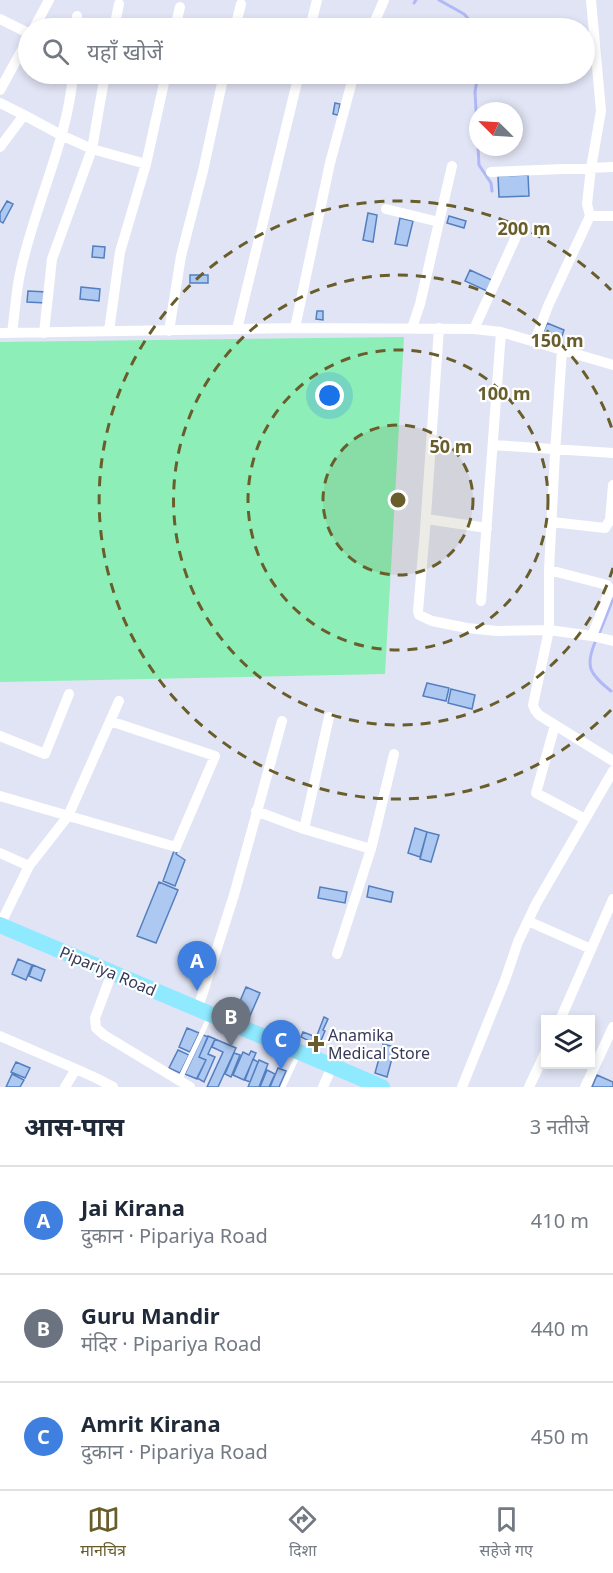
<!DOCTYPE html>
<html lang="hi">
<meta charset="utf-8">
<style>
body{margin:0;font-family:"Noto Sans","Noto Sans Devanagari",sans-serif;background:#f2f2f3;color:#1f2937}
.controls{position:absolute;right:18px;bottom:18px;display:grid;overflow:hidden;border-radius:0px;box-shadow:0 3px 9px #0003}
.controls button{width:54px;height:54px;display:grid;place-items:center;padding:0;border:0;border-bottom:2px solid #e0e1e3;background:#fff;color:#1f2937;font:30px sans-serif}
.compass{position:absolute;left:469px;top:102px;width:54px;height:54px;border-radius:50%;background:#fff;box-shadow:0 3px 9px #0003;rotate:294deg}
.you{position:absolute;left:330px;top:396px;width:21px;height:21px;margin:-15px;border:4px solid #fff;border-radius:50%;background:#1a73e8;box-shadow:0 0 0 9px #1a73e833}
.badge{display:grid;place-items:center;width:39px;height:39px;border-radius:50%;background:#695e2b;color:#fff;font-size:20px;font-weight:700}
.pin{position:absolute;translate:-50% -50px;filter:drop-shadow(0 2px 3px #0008)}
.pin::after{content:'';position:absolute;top:32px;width:21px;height:18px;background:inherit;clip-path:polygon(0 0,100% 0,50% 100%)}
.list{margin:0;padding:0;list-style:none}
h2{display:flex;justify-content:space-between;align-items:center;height:78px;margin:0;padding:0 24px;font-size:26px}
h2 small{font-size:20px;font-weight:400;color:#747a83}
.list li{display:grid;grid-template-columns:39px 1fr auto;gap:18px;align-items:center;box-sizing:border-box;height:108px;padding:0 24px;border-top:2px solid #e0e1e3}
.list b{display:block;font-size:22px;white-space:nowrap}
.list p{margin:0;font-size:20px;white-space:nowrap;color:#747a83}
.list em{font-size:20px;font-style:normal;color:#747a83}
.icon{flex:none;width:33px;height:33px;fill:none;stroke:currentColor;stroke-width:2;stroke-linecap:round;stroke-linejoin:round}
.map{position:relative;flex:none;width:613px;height:1087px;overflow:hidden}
.search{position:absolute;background:#fff;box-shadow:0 3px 9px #0003;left:18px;right:18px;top:18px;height:66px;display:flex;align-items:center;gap:15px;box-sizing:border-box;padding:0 21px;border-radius:33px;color:#747a83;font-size:22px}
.sheet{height:402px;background:#fff}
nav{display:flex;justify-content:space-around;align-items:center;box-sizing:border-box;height:84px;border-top:2px solid #e0e1e3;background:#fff;font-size:16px;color:#747a83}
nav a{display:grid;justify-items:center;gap:3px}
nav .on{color:#695e2b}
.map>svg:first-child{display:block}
.green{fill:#8deeb8}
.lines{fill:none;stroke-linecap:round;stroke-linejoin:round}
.stream{stroke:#b0b8f5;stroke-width:3}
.building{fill:#adc9f2;stroke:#547fbf;stroke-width:1.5}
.lane{stroke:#fff;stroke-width:5}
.street{stroke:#fff;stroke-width:10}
.primary{stroke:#8fe9ff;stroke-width:16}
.ring{fill:none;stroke:#695e2b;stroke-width:3;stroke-dasharray:10 8}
.poi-dot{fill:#695e2b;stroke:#fff;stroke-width:2}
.labels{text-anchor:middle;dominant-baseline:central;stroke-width:4.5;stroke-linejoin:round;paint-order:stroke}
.street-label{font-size:16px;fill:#363959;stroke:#fff}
.poi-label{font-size:16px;fill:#363959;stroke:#fff;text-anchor:start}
.centre{fill:#695e2b;stroke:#fff;stroke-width:3}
.ring-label{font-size:18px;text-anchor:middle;font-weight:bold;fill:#695e2b;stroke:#fff;stroke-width:4.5;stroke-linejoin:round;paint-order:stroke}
</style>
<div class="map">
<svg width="613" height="1087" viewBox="0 0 613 1087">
<rect width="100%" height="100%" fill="#e1e4f4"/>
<path class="green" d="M 404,337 L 385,674 L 0,682 L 0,342 Z"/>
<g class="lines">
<path class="stream" d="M 439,0 L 464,14 L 477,28
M 414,3 L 416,0
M 478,74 L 475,92 L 479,165 L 491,183 L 492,191
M 599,634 L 613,599
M 596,640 C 584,667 590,674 611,691"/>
</g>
<path class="building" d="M 335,103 L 340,104 L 338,115 L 333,114 Z
M 528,175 L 529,196 L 499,197 L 498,176 Z
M 7,201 L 13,204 L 3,223 L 0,221 L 0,213 Z
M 368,213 L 377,215 L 373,242 L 363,240 Z
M 449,216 L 466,221 L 464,228 L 447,223 Z
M 400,218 L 413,221 L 407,246 L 395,244 Z
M 93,246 L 105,247 L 104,258 L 92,257 Z
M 470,270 L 494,281 L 489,292 L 465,281 Z
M 190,275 L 208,275 L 208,283 L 190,283 Z
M 81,287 L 100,289 L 99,301 L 80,299 Z
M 28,291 L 47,292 L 46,303 L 27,302 Z
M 317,311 L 323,311 L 323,320 L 316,319 Z
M 547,323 L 564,330 L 559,345 L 541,338 Z
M 427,683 L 449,688 L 446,701 L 423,696 Z
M 451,689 L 475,695 L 472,709 L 448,703 Z
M 415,828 L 427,832 L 420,857 L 408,853 Z
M 427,832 L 439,835 L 431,862 L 420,859 Z
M 174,851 L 177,852 L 176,854 L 185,860 L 175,886 L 163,881 Z
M 159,882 L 178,890 L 156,943 L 137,936 Z
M 369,886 L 393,892 L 391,902 L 367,897 Z
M 320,887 L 347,892 L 345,903 L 318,898 Z
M 18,959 L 32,965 L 26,980 L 12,974 Z
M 33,965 L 45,970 L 41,981 L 29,976 Z
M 246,987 L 260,993 L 249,1018 L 235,1013 Z
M 324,1017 L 328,1019 L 323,1030 L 325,1031 L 319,1045 L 314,1043 Z
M 187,1028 L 199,1033 L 190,1052 L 179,1047 Z
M 303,1032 L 316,1037 L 313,1043 L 301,1037 Z
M 203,1035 L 208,1037 L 199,1057 L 206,1060 L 197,1079 L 185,1074 Z
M 208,1036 L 215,1039 L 208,1054 L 215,1057 L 204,1082 L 197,1078 L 206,1060 L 199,1057 Z
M 215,1039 L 236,1048 L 218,1087 L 207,1087 L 223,1052 L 212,1047 Z
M 383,1044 L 395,1047 L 387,1077 L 375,1073 Z
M 178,1050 L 189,1055 L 180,1073 L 169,1068 Z
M 251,1051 L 256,1053 L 244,1080 L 233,1075 L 243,1052 L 249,1055 Z
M 234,1053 L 240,1055 L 231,1077 L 225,1074 Z
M 253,1059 L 258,1062 L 250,1082 L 245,1080 Z
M 259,1060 L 268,1064 L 259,1087 L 248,1087 Z
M 16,1062 L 30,1068 L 25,1078 L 11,1072 Z
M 278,1068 L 286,1071 L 279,1087 L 270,1087 Z
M 267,1070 L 275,1074 L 269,1087 L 260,1087 Z
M 12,1074 L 24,1080 L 20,1087 L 6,1087 Z
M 597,1075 L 613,1082 L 613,1087 L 592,1087 Z"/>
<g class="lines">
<path class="lane" d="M 179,1081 L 208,1020
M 283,1087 L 297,1057"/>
<path class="street" d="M 0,19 L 28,33
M 34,28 L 49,0
M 76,28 L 77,16
M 114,28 L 119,4
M 175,28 L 180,7
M 235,28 L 241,4
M 310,28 L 317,0
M 372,28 L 384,0
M 0,90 L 28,39
M 0,103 L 24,115
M 0,147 L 24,115 L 61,135 L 92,149 L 146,164
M 491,172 L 613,167
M 386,209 L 439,222
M 590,216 L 613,216
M 295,328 L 330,163 L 354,74
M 412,328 L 420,304 L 452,166
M 439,328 L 425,530 L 418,611 L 419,615 L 432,621 L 467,628 L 497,631 L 549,630 L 592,636 L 613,641
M 237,329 L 299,74
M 474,329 L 519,230
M 109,331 L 120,252 L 146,164 L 166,74
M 169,331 L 181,256 L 203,171 L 224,74
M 0,333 L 295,328 L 474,329 L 501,332 L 613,365
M 12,333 C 15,312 16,290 21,269 C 35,205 68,139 73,74
M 44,333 L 52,259 L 92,149 L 105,74
M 535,341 L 548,306 L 590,216 L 587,204 L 591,168 L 601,111 L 591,0
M 562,350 L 555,453 L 549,570 L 549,630 L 533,705 L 535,710 L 539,715 L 613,761
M 493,445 L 613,453
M 426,519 L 487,528
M 552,522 L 605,528 L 610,520 L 613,485
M 549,570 L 607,585 L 609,588 L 609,592 L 592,636
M 481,601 L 501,332
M 555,725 L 536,793 L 585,819
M 0,736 L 45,754 L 69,694
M 0,796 L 176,847 L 215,756 L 110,721
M 256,811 L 304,829 L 371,849
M 304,829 L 329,717
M 0,853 L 29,866
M 528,921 L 591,949
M 0,925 L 29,866 L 68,816 L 119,701
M 337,954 L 371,849 L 394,754
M 110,978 L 95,1018 L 96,1028 L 104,1035 L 190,1087
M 198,1008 L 234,895 L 282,721
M 560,1020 L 613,899
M 0,1036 L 76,1069 L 65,1087
M 76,1069 L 96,1078 L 113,1087
M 323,1087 L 330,1071
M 462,1087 L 505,980 L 518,942 L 536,904 L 613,771
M 529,1087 L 546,1051
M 585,1087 L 613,1027"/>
<path class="primary" d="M 0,925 L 382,1087"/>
</g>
<circle cx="398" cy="500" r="75" fill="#695e2b" fill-opacity=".12"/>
<g class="ring">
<circle cx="398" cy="500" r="75"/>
<circle cx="398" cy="500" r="150"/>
<path d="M613 568A225 225 0 1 1 613 432"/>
<path d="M611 710A299 299 0 1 1 611 290"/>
</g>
<path class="poi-dot" d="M313 1035h6v6h6v6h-6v6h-6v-6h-6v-6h6z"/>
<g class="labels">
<g class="street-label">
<text transform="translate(108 971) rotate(23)">Pipariya Road</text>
</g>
<g class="poi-label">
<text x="328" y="1035">Anamika<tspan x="328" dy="18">Medical Store</tspan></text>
</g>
</g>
<circle cx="398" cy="500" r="9" class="centre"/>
<g class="ring-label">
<text x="524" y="235">200 m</text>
<text x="557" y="347">150 m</text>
<text x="504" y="400">100 m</text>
<text x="451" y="453">50 m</text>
</g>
</svg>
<div class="controls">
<button><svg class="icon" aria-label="layers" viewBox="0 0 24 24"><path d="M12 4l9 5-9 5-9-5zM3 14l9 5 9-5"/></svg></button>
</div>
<svg class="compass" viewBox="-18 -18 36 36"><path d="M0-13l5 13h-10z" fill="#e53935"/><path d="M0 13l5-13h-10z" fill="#747a83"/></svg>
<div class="you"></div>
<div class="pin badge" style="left:197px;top:991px;background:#3f7fe0">A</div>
<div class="pin badge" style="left:231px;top:1047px;background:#6b7280">B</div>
<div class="pin badge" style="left:281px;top:1070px;background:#3f7fe0">C</div>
<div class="search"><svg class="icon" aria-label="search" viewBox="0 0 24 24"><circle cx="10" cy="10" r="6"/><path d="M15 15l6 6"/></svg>यहाँ खोजें</div>
</div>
<section class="sheet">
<h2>आस-पास<small>3 नतीजे</small></h2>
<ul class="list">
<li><span class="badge" style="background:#3f7fe0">A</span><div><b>Jai Kirana</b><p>दुकान · Pipariya Road</p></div><em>410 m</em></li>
<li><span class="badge" style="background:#6b7280">B</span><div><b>Guru Mandir</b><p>मंदिर · Pipariya Road</p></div><em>440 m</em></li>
<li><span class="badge" style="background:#3f7fe0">C</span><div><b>Amrit Kirana</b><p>दुकान · Pipariya Road</p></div><em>450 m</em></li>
</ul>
</section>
<nav>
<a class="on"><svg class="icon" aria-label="map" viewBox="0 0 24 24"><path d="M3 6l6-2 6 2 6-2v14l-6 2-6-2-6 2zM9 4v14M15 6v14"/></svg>मानचित्र</a>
<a><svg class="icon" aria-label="directions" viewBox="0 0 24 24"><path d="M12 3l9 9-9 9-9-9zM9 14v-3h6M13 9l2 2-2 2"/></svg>दिशा</a>
<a><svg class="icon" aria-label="saved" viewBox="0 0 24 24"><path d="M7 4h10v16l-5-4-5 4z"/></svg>सहेजे गए</a>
</nav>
